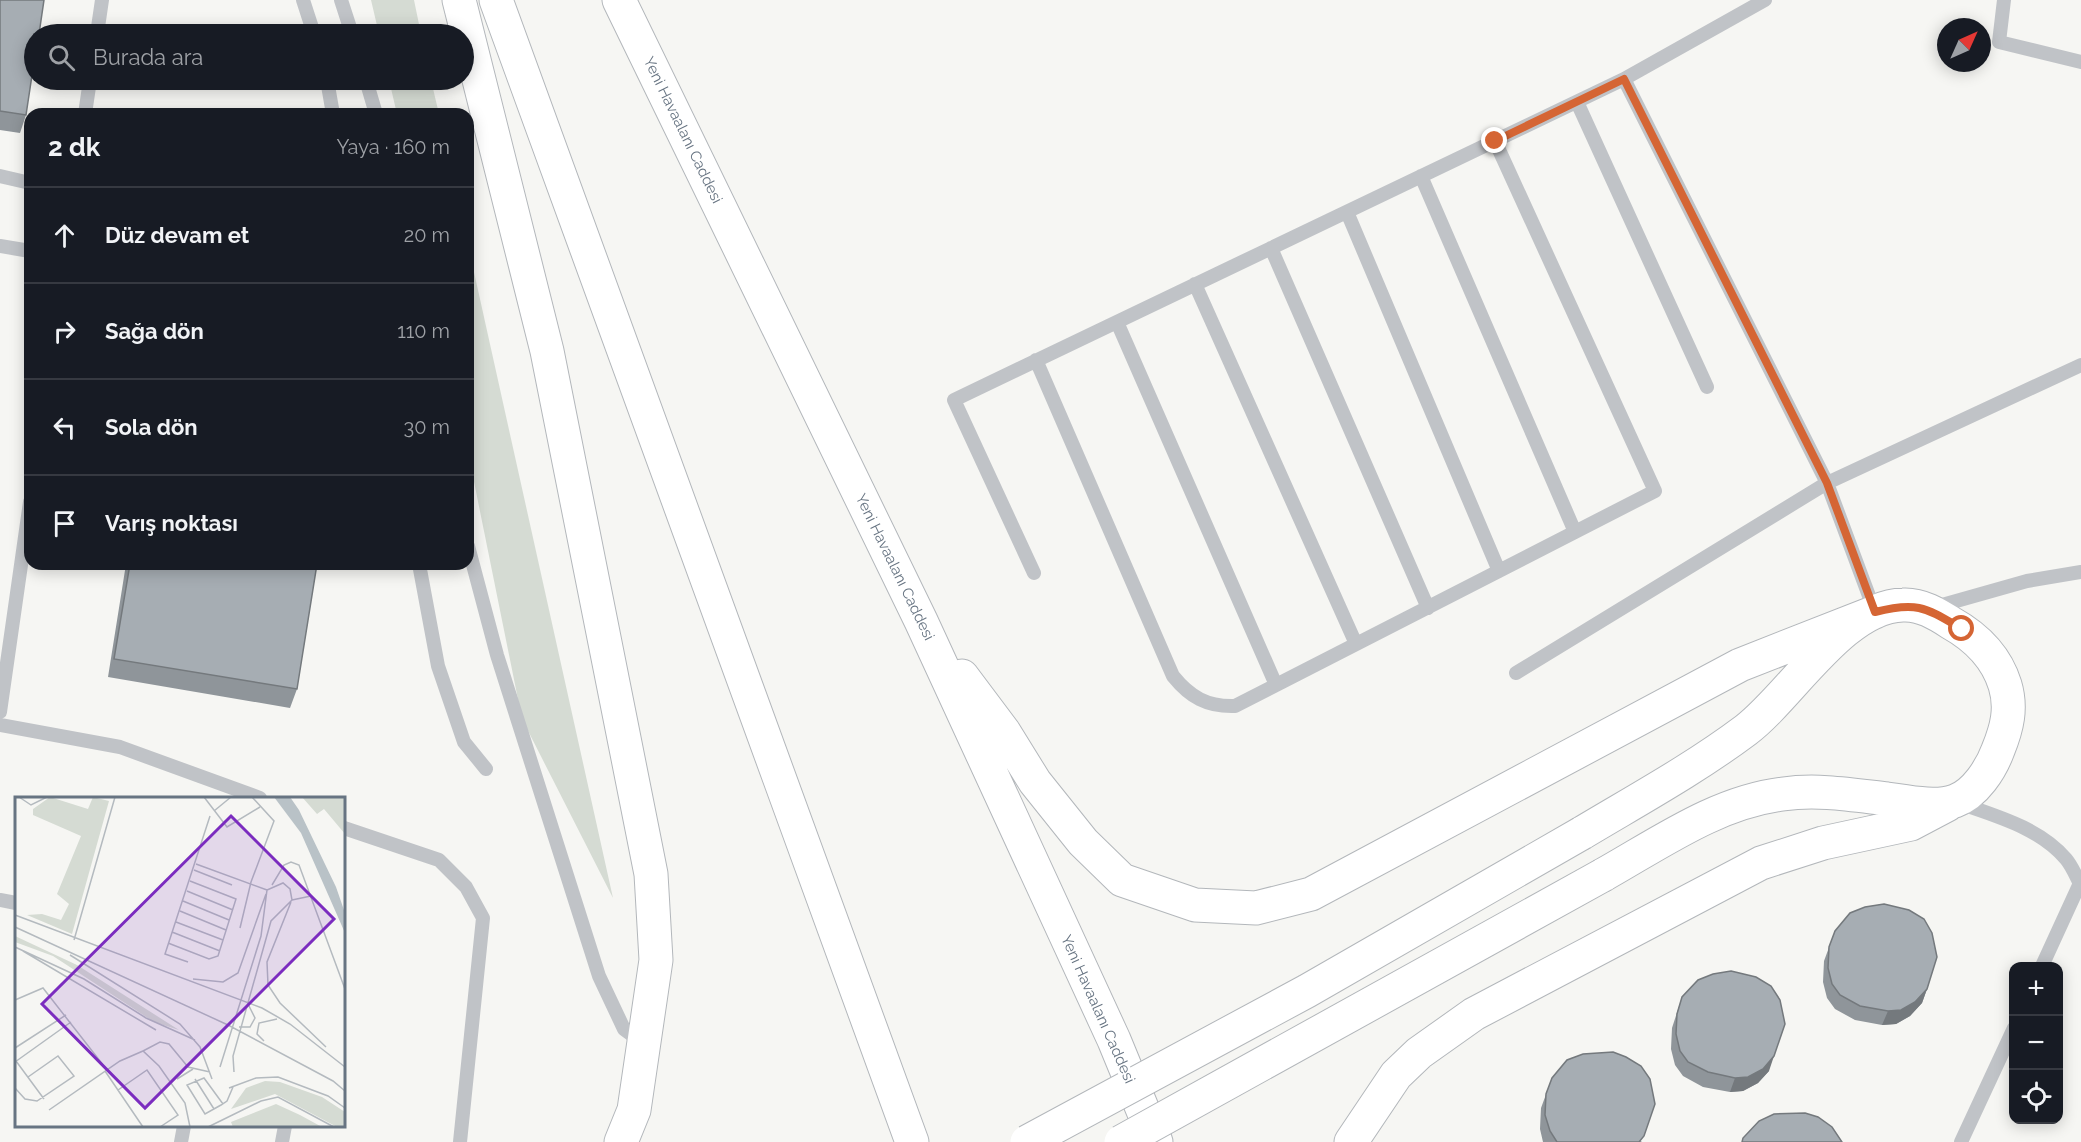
<!DOCTYPE html>
<html lang="tr">
<meta charset="utf-8">
<style>
body{margin:0;font-family:Raleway,sans-serif;background:#242831;color:#f1f3f6}
.controls{position:absolute;right:18px;bottom:18px;display:grid;overflow:hidden;border-radius:12px;box-shadow:0 3px 15px #0003}
.controls button{width:54px;height:54px;display:grid;place-items:center;padding:0;border:0;border-bottom:2px solid #363941;background:#171b24;color:#f1f3f6;font:30px sans-serif}
.compass{position:absolute;left:1937px;top:18px;width:54px;height:54px;border-radius:50%;background:#171b24;box-shadow:0 3px 15px #0003;rotate:45deg}
.stop{position:absolute;width:18px;height:18px;margin:-14px;border:4px solid #d56534;border-radius:50%;background:#fff}
.stop.end{background:#d56534;border-color:#fff;box-shadow:0 2px 6px #0008}
.list{margin:0;padding:0;list-style:none}
h2{display:flex;justify-content:space-between;align-items:center;height:78px;margin:0;padding:0 24px;font-size:26px}
h2 small{font-size:20px;font-weight:400;color:#9ea1a6}
.list li{display:grid;grid-template-columns:39px 1fr auto;gap:18px;align-items:center;box-sizing:border-box;height:96px;padding:0 24px;border-top:2px solid #363941}
.list b{display:block;font-size:22px;white-space:nowrap}
.list em{font-size:20px;font-style:normal;color:#9ea1a6}
.icon{flex:none;width:33px;height:33px;fill:none;stroke:currentColor;stroke-width:2;stroke-linecap:round;stroke-linejoin:round}
.map{position:relative;flex:none;width:2081px;height:1142px;overflow:hidden}
.search{position:absolute;background:#171b24;box-shadow:0 3px 15px #0003;left:24px;top:24px;width:450px;height:66px;display:flex;align-items:center;gap:15px;box-sizing:border-box;padding:0 21px;border-radius:33px;color:#9ea1a6;font-size:22px}
.panel{position:absolute;background:#171b24;box-shadow:0 3px 15px #0003;left:24px;top:108px;width:450px;height:462px;border-radius:18px}
.map>svg:first-child{display:block}
.green{fill:#d5dbd3}
.lines{fill:none;stroke-linecap:round;stroke-linejoin:round}
.primary-casing{stroke:#b3b7bb;stroke-width:35}
.lane{stroke:#c0c3c7;stroke-width:14}
.primary{stroke:#fff;stroke-width:33}
.primary-bridge-casing{stroke:#b3b7bb;stroke-width:35;stroke-linecap:butt}
.primary-bridge{stroke:#fff;stroke-width:33}
.wall{fill:#8f959a}
.shaded-wall{fill:#74797d}
.building{fill:#a6adb3;stroke:#74797d;stroke-width:1.5}
.route{stroke:#d56534;stroke-width:8}
.labels{text-anchor:middle;dominant-baseline:central;stroke-width:6;stroke-linejoin:round;paint-order:stroke}
.street-label{font-size:15px;fill:#677482;stroke:#fff}
.inset-road{fill:none;stroke:#b4babf;stroke-width:1.5}
.view{fill:#7b2cbf;fill-opacity:0.15;stroke:#7b2cbf;stroke-width:3}
.inset-edge{fill:none;stroke:#677482;stroke-width:3}
</style>
<div class="map">
<svg width="2081" height="1142" viewBox="0 0 2081 1142">
<rect width="100%" height="100%" fill="#f6f6f3"/>
<path class="green" d="M 371,0 L 414,0 L 421,34 L 379,34 Z
M 389,80 L 431,80 L 439,114 L 397,114 Z
M 468,245 L 613,898 L 522,719 L 468,452 Z"/>
<g class="lines">
<defs>
<path id="primary" d="M 459,0 L 547,351 L 651,874 L 656,960 L 634,1110 L 621,1142
M 496,0 L 912,1142
M 619,0 L 921,621 L 1114,1040 L 1156,1142
M 962,676 L 1004,732 L 1035,782 L 1083,842 L 1122,880 L 1195,905 L 1256,908 L 1311,894 L 1740,665 L 1875,612
M 1582,833 C 1637,800 1694,769 1746,730 C 1790,697 1843,606 1903,605 C 1921,604 1937,614 1951,623 C 1976,637 1996,656 2005,685 C 2012,708 2007,728 1998,750 C 1991,769 1975,794 1955,801 C 1936,808 1908,802 1887,799 C 1853,795 1818,789 1783,794 C 1717,802 1660,843 1603,875
M 1351,1142 L 1396,1075 L 1419,1053 L 1474,1014 L 1761,863 L 1823,843 L 1911,824 L 1947,805"/>
</defs>
<use href="#primary" class="primary-casing"/>
<path class="lane" d="M 303,0 L 314,34
M 341,0 L 352,34
M 2004,0 L 1999,42 L 2081,62
M 97,34 L 102,0
M 1624,79 L 1827,483 L 1875,612
M 327,80 L 333,114
M 366,80 L 376,114
M 1577,102 L 1707,387
M 85,114 L 90,80
M 0,176 L 30,183
M 1421,176 L 1575,532
M 1347,212 L 1499,571
M 0,246 L 30,251
M 1271,248 L 1428,608
M 1195,284 L 1356,644
M 1117,322 L 1276,685
M 1036,360 L 1173,676 C 1190,697 1207,707 1235,706 L 1655,491 L 1495,141
M 468,546 L 497,655 L 599,976 L 624,1029 L 643,1043
M 419,564 L 438,666 L 464,742 L 486,769
M 1034,573 L 954,400 L 1624,79 L 1765,0
M 1935,607 L 2027,581 L 2081,572
M 1516,673 L 1827,483 L 2081,365
M 0,712 L 30,502
M 0,725 L 120,747 L 260,798
M 1959,803 C 1996,816 2040,828 2066,859 C 2072,866 2076,876 2080,884
M 344,828 L 439,860 L 466,887 L 483,918 L 460,1142
M 0,900 L 16,903
M 2042,966 L 2081,881
M 181,1142 L 184,1126
M 282,1142 L 285,1126
M 1961,1142 L 2014,1028"/>
<use href="#primary" class="primary"/>
<defs>
<path id="primary-bridge" d="M 1027,1142 L 1307,991 L 1582,833
M 1121,1142 L 1603,875"/>
</defs>
<use href="#primary-bridge" class="primary-bridge-casing"/>
<use href="#primary-bridge" class="primary-bridge"/>
</g>
<path class="wall" d="M 0,0 L 26,115 L 20,133 L 0,130 Z
M 126,564 L 317,564 L 297,689 L 290,708 L 108,677 Z
M 1835,931 L 1927,989 L 1922,1003 L 1910,1016 L 1896,1024 L 1882,1025 L 1855,1020 L 1835,1009 L 1827,998 L 1823,982 L 1824,961 Z
M 1682,997 L 1769,1071 L 1758,1083 L 1743,1091 L 1730,1092 L 1703,1087 L 1683,1076 L 1675,1065 L 1671,1049 L 1672,1028 Z
M 1552,1078 L 1642,1142 L 1543,1142 L 1540,1129 L 1541,1108 Z"/>
<path class="shaded-wall" d="M 1927,989 L 1922,1003 L 1910,1016 L 1896,1024 L 1882,1025 L 1888,1011 Z
M 1774,1056 L 1769,1071 L 1758,1083 L 1743,1091 L 1730,1092 L 1735,1078 Z"/>
<path class="building" d="M 0,0 L 44,0 L 39,34 L 34,34 L 34,62 L 26,115 L 0,111 Z
M 130,564 L 317,564 L 297,689 L 114,659 Z
M 1884,904 L 1909,910 L 1924,919 L 1932,933 L 1937,957 L 1927,989 L 1915,1002 L 1901,1010 L 1888,1011 L 1860,1006 L 1840,995 L 1832,984 L 1828,968 L 1829,947 L 1835,931 L 1850,913 L 1865,907 Z
M 1731,971 L 1756,977 L 1771,986 L 1780,1000 L 1785,1024 L 1774,1056 L 1763,1069 L 1748,1077 L 1735,1078 L 1708,1072 L 1688,1062 L 1680,1051 L 1676,1034 L 1677,1014 L 1682,997 L 1698,980 L 1713,974 Z
M 1613,1052 L 1626,1057 L 1641,1066 L 1650,1079 L 1655,1104 L 1644,1136 L 1639,1142 L 1557,1142 L 1550,1131 L 1545,1115 L 1546,1094 L 1552,1078 L 1567,1060 L 1583,1054 Z
M 1805,1113 L 1818,1117 L 1832,1127 L 1842,1142 L 1742,1142 L 1743,1138 L 1759,1121 L 1774,1114 Z"/>
<g class="lines">
<path class="route" d="M 1495,141 L 1624,79 L 1827,483 L 1875,612 C 1918,601 1926,608 1962,629"/>
</g>
<g class="labels">
<g class="street-label">
<text transform="translate(683 130) rotate(64)">Yeni Havaalanı Caddesi</text>
<text transform="translate(895 567) rotate(64)">Yeni Havaalanı Caddesi</text>
<text transform="translate(1098 1009) rotate(66)">Yeni Havaalanı Caddesi</text>
</g>
</g>
<g transform="translate(15 797)">
<rect width="330" height="330" fill="#f6f6f3"/>
<path d="M 35,0 L 73,12 L 78,0 L 94,4 L 57,137 L 12,118 L 27,117 L 46,123 L 54,107 L 42,97 L 66,39 L 18,18 L 18,12 ZM 287,0 L 330,0 L 330,37 L 309,12 L 302,17 ZM 0,139 L 62,168 L 164,233 L 139,225 L 38,159 L 0,145 ZM 250,284 L 265,285 L 307,300 L 330,315 L 330,330 L 322,330 L 260,297 L 216,312 L 231,291 ZM 261,307 L 285,318 L 307,330 L 218,330 L 216,325 Z" fill="#d5dbd3"/>
<path d="M 259,0 L 275,0 L 284,13 L 321,90 L 330,116 L 330,136 L 286,36 Z" fill="#b9c2c7"/>
<path class="inset-road" d="M 4,0 L 16,8 L 32,0M 189,0 L 212,30 L 245,10M 199,14 L 216,0M 181,67 L 252,93M 179,73 L 217,88M 257,88 L 269,68 L 276,65 L 284,68 L 330,192M 172,94 L 218,113M 277,103 L 296,99M 168,104 L 214,123M 276,105 L 252,165 L 253,188 L 265,206 L 311,250M 165,114 L 211,133M 0,118 L 247,211 L 275,227 L 330,270M 161,125 L 208,143M 0,130 L 213,228 L 318,284 L 330,294M 225,131 L 236,85 L 259,24 L 237,0M 157,135 L 205,154M 59,143 L 100,0M 153,146 L 194,162 L 203,159 L 221,102 L 175,84M 0,150 L 69,182 L 131,221 L 180,243M 8,154 L 141,233M 55,158 L 165,227 L 185,250 L 197,282M 173,165 L 150,157 L 195,19M 178,182 L 208,185 L 223,176 L 251,97M 0,203 L 28,191 L 92,273M 224,230 L 235,230 L 240,221 L 233,207M 249,244 L 242,237 L 244,226 L 262,222M 0,251 L 51,218M 128,254 L 145,245 L 154,247 L 173,270 L 195,275M 1,264 L 29,302M 0,265 L 56,225M 205,270 L 246,139 L 252,93 L 268,86 L 275,92 L 277,103 L 256,124 L 218,259 L 219,275M 90,274 L 128,330M 162,282 L 178,272M 180,282 L 199,312M 0,291 L 10,302 L 22,304 L 59,279 L 43,259 L 13,280M 214,291 L 241,281 L 263,280 L 313,299 L 330,311M 103,293 L 132,273 L 163,318 L 145,330M 208,307 L 189,281 L 172,288 L 190,317 L 206,308 L 212,304 L 218,290M 34,313 L 105,264 L 128,254 L 144,269 L 170,306 L 175,330M 193,330 L 246,304 L 263,300 L 319,330"/>
<path class="view" d="M 216,19 L 319,122 L 130,311 L 27,207 Z"/>
<rect width="330" height="330" class="inset-edge"/>
</g>
</svg>
<div class="controls">
<button>+</button>
<button>−</button>
<button><svg class="icon" aria-label="locate" viewBox="0 0 24 24"><circle cx="12" cy="12" r="6"/><path d="M12 2v4M12 18v4M2 12h4M18 12h4"/></svg></button>
</div>
<svg class="compass" viewBox="-18 -18 36 36"><path d="M0-13l5 13h-10z" fill="#e53935"/><path d="M0 13l5-13h-10z" fill="#9ea1a6"/></svg>
<div class="stop" style="left:1962px;top:629px"></div>
<div class="stop end" style="left:1495px;top:141px"></div>
<div class="search"><svg class="icon" aria-label="search" viewBox="0 0 24 24"><circle cx="10" cy="10" r="6"/><path d="M15 15l6 6"/></svg>Burada ara</div>
<section class="panel">
<h2>2 dk<small>Yaya · 160 m</small></h2>
<ul class="list">
<li><svg class="icon" aria-label="ahead" viewBox="0 0 24 24"><path d="M12 20V5M6 11l6-6 6 6"/></svg><div><b>Düz devam et</b></div><em>20 m</em></li>
<li><svg class="icon" aria-label="right" viewBox="0 0 24 24"><path d="M7 20v-9h11M14 6l5 5-5 5"/></svg><div><b>Sağa dön</b></div><em>110 m</em></li>
<li><svg class="icon" aria-label="left" viewBox="0 0 24 24"><path d="M17 20v-9H6M10 6l-5 5 5 5"/></svg><div><b>Sola dön</b></div><em>30 m</em></li>
<li><svg class="icon" aria-label="arrive" viewBox="0 0 24 24"><path d="M6 21V4h12l-3 4 3 4H6"/></svg><div><b>Varış noktası</b></div></li>
</ul>
</section>
</div>
